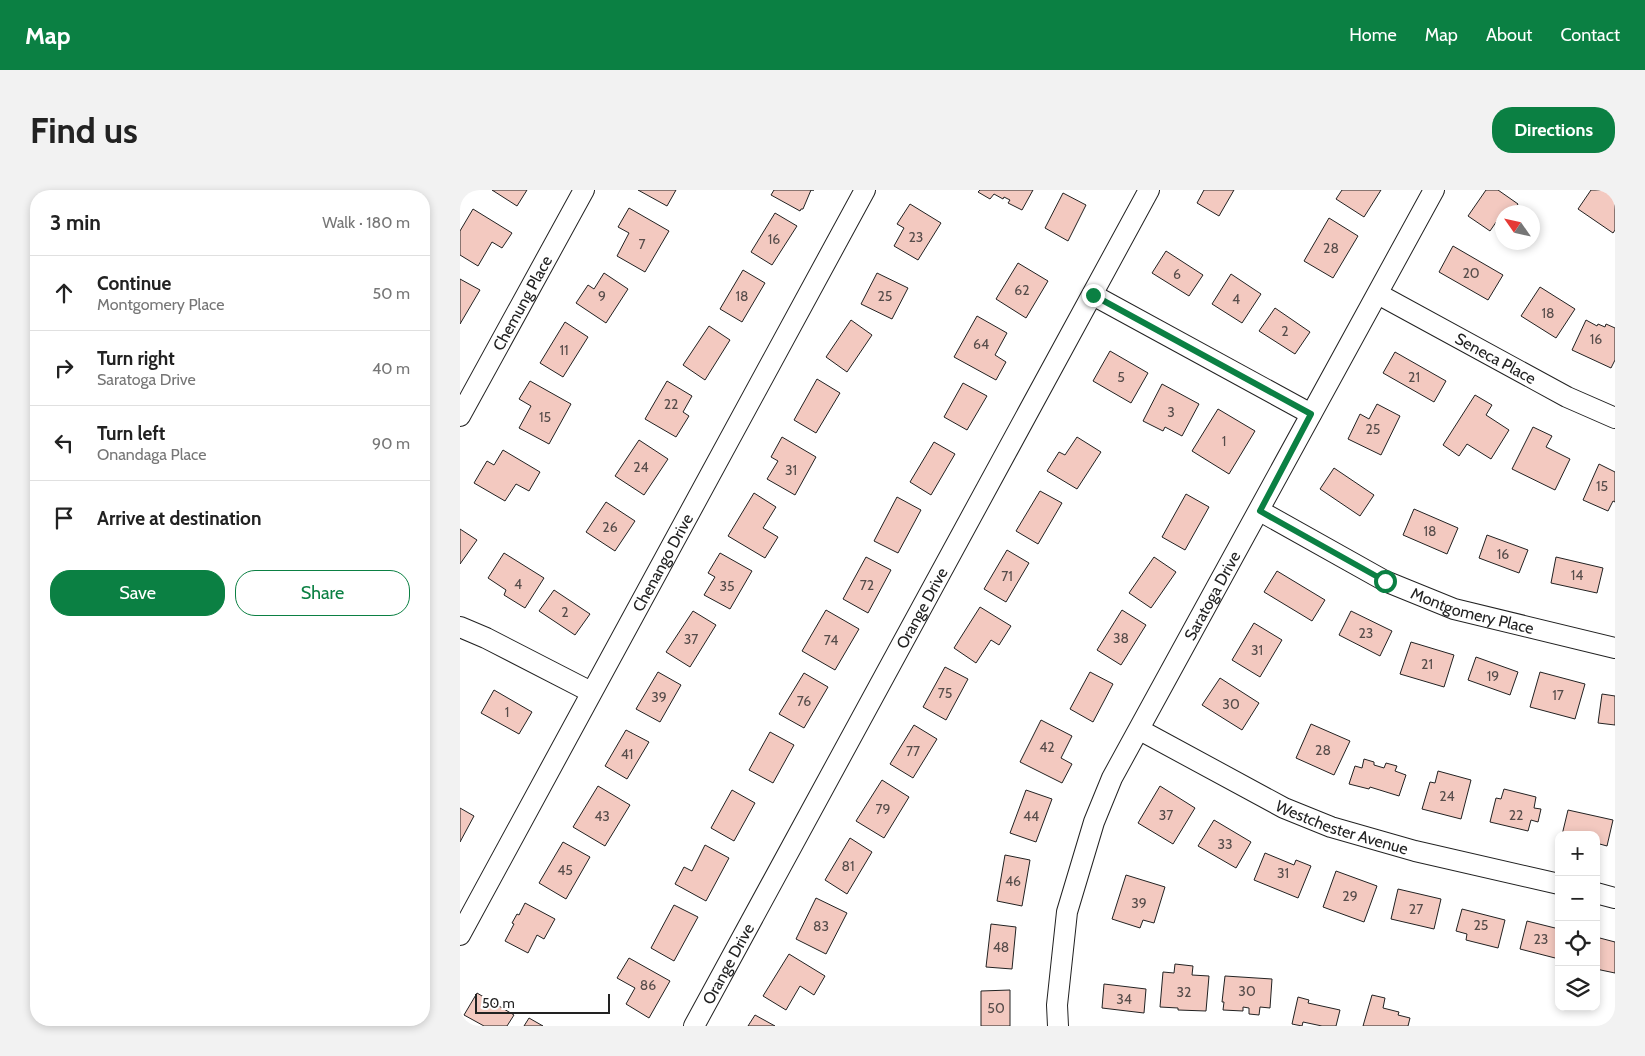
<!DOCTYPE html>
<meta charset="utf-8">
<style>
body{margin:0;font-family:Cabin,sans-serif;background:#f2f2f2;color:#222}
.controls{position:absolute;right:15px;bottom:15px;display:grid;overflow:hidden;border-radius:10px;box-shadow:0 2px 8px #0003}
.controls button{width:45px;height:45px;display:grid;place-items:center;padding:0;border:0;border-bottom:1px solid #e0e0e0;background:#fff;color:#222;font:25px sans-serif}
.compass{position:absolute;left:1035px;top:15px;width:45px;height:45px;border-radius:50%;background:#fff;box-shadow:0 2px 8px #0003;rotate:304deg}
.scale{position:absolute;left:15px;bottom:12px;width:135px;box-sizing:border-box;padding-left:5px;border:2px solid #222;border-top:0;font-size:14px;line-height:18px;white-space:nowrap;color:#222;-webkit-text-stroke:4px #fff;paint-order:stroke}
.stop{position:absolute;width:15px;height:15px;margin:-11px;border:4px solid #0b8043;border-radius:50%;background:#fff}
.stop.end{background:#0b8043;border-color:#fff;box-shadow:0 1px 5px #0008}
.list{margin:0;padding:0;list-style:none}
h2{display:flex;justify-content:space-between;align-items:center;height:65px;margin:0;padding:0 20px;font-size:21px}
h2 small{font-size:16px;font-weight:400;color:#767676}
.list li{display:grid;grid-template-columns:32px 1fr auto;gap:15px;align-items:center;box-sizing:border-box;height:75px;padding:0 20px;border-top:1px solid #e0e0e0}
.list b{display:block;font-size:19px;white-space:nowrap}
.list p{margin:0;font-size:16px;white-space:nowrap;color:#767676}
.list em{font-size:16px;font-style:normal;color:#767676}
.actions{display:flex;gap:10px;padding:15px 20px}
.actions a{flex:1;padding:11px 0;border:1px solid #0b8043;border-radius:20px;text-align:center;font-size:18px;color:#0b8043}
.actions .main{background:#0b8043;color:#fff}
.icon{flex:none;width:28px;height:28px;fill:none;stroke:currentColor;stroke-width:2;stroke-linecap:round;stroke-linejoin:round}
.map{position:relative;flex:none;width:1155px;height:836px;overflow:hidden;border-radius:20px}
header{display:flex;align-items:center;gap:30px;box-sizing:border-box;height:70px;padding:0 25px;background:#0b8043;color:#fff}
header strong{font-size:24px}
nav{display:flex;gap:28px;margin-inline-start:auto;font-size:18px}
.intro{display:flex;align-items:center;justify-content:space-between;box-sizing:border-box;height:120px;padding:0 30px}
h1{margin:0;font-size:35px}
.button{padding:12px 22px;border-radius:20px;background:#0b8043;color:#fff;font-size:18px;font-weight:700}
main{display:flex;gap:30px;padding:0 30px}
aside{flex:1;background:#fff;border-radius:20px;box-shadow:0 2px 8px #0003}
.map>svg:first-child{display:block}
.building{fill:#f3c9c0;stroke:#222}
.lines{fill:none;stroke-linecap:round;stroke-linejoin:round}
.minor-casing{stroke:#222;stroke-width:22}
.minor{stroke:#fff;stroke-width:20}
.route{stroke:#0b8043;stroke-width:6}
.labels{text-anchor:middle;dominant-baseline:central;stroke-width:4;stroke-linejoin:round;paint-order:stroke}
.number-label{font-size:14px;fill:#564c4a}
.street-label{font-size:16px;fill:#222;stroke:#fff}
</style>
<header>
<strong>Map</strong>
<nav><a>Home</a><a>Map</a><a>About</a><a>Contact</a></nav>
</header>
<div class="intro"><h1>Find us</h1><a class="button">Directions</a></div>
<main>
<aside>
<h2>3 min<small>Walk · 180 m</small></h2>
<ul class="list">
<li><svg class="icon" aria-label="ahead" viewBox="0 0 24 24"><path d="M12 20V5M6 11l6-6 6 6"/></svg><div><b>Continue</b><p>Montgomery Place</p></div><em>50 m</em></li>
<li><svg class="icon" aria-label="right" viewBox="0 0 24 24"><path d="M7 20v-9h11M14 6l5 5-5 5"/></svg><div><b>Turn right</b><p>Saratoga Drive</p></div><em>40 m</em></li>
<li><svg class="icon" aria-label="left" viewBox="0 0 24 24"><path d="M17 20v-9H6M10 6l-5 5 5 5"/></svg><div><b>Turn left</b><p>Onandaga Place</p></div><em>90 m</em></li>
<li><svg class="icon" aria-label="arrive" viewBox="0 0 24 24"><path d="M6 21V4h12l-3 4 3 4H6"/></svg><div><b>Arrive at destination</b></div></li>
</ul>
<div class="actions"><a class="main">Save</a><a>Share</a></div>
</aside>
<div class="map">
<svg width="1155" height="836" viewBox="0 0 1155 836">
<rect width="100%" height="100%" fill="#fff"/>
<path class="building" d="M 32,0 L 67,0 L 57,16 Z
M 178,0 L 216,0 L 207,16 Z
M 314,0 L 354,0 L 351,0 L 343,19 L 341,19 L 340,21 L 311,5 Z
M 520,0 L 573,0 L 562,20 L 548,13 L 550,10 L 544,7 L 543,9 L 534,4 L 530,9 L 518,2 Z
M 744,0 L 774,0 L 759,26 L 737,13 Z
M 882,0 L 921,0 L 904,27 L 876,9 Z
M 1026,0 L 1038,0 L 1058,14 L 1053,22 L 1043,22 L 1030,41 L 1008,26 Z
M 1131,0 L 1149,0 L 1155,4 L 1155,40 L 1153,43 L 1118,19 Z
M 603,3 L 626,15 L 608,51 L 585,38 Z
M 450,14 L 481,33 L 458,70 L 434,56 L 444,38 L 437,34 Z
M 169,18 L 209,41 L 185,82 L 157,66 L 169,43 L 158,37 Z
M 13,19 L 52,43 L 42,58 L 32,52 L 18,76 L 0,65 L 0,41 Z
M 315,23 L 337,36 L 312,75 L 291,62 Z
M 869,28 L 898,46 L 873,88 L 844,71 Z
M 993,56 L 1043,85 L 1028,110 L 979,82 Z
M 706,61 L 743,85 L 729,106 L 692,83 Z
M 558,73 L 588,91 L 566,128 L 536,109 Z
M 283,80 L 305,93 L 282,132 L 260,119 Z
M 144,83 L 168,99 L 146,133 L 116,113 L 128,95 L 134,99 Z
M 417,83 L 448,98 L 432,129 L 401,114 Z
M 771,84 L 801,104 L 782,133 L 752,114 Z
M 0,89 L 20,100 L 0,134 Z
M 1080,97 L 1115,119 L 1096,148 L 1061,126 Z
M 815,118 L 850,142 L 835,164 L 799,141 Z
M 517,126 L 547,143 L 535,165 L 546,172 L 536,190 L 494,167 Z
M 391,130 L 412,145 L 387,182 L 366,167 Z
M 1126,130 L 1137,136 L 1138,134 L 1145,137 L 1146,134 L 1155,138 L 1155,170 L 1151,178 L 1112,160 Z
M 105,132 L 128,147 L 103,187 L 80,173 Z
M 249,136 L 270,150 L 245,190 L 223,175 Z
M 650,161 L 688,183 L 671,213 L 633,191 Z
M 935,162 L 986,191 L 974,212 L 923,183 Z
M 357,189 L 380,203 L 356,243 L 334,230 Z
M 70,191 L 111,214 L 89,254 L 59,238 L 71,216 L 59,209 Z
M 207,191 L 232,206 L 223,222 L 229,226 L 216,247 L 185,229 Z
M 503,193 L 527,206 L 507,240 L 484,227 Z
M 702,194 L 739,214 L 722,246 L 705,237 L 703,241 L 683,231 Z
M 1015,205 L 1032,215 L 1026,225 L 1049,240 L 1031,269 L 1007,254 L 999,266 L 983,255 Z
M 917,214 L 940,226 L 921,265 L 888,249 L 900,224 L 909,229 Z
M 758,219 L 795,241 L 769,284 L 732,261 Z
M 1073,237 L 1092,246 L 1086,257 L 1110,269 L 1095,300 L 1052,279 Z
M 322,247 L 356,267 L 335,305 L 307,289 L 318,271 L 311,267 Z
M 617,247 L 641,262 L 617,299 L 587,281 L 599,262 L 605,265 Z
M 179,250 L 208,269 L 184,305 L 155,286 Z
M 474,252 L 495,264 L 471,305 L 450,292 Z
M 43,260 L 80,282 L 69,301 L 56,294 L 45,311 L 14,293 L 27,271 L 34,275 Z
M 1139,274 L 1155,282 L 1155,312 L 1153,311 L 1148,321 L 1123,310 Z
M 874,278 L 914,305 L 900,326 L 860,299 Z
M 580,301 L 602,313 L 578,354 L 556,341 Z
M 294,303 L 316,317 L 303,338 L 318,347 L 305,368 L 268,346 Z
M 726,304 L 749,317 L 725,360 L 702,347 Z
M 437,307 L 461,320 L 438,363 L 414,351 Z
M 146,312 L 175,331 L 155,361 L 126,342 Z
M 954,319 L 998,338 L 987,364 L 943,345 Z
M 0,339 L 17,350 L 0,374 Z
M 1027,345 L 1068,360 L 1059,383 L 1019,368 Z
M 547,360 L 569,373 L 546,412 L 524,399 Z
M 44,363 L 84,388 L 65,418 L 44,405 L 46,400 L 28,388 Z
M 260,363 L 292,381 L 270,419 L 244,405 L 255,387 L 248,383 Z
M 406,367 L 431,380 L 408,423 L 383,409 Z
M 694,367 L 716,382 L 691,418 L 669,403 Z
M 1096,367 L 1143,378 L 1137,403 L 1091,393 Z
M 817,381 L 865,410 L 852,431 L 804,402 Z
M 94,400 L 130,424 L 115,445 L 79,421 Z
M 520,417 L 551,436 L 539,455 L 531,450 L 516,473 L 494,458 Z
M 366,420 L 399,439 L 375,480 L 342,461 Z
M 662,420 L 686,435 L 661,475 L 637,460 Z
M 233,421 L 256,435 L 230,477 L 206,462 Z
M 891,421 L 932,441 L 920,466 L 879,445 Z
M 794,433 L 822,450 L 800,487 L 772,470 Z
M 951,452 L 994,465 L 984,497 L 940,484 Z
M 1016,467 L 1058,482 L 1050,505 L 1008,490 Z
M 485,477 L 508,489 L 486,530 L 463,517 Z
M 198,482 L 221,495 L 200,532 L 176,519 Z
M 630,482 L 653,494 L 633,532 L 610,519 Z
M 1080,482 L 1125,494 L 1115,529 L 1070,517 Z
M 344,483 L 368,497 L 344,538 L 319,524 Z
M 760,488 L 799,513 L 782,540 L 742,515 Z
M 34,500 L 72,522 L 59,544 L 21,523 Z
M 1142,504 L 1155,506 L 1155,535 L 1138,533 Z
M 581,530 L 612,546 L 601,568 L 612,574 L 602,593 L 560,572 Z
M 851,534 L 890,551 L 874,585 L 836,568 Z
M 454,535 L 477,549 L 453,588 L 430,574 Z
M 166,540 L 189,552 L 167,589 L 145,576 Z
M 310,542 L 334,555 L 313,593 L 289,580 Z
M 904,569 L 914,572 L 914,575 L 924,578 L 926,573 L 937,576 L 935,581 L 946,585 L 939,606 L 910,597 L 909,599 L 889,594 L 895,576 L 902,578 Z
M 978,581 L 1011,590 L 1001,629 L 962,619 L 970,592 L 975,593 Z
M 422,590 L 449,607 L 424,648 L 396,631 Z
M 138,596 L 170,615 L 145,656 L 113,637 Z
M 700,596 L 735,618 L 713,654 L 678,633 Z
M 1044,599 L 1076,607 L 1074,618 L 1081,619 L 1078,632 L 1071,630 L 1068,641 L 1030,632 L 1036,608 L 1041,609 Z
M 272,600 L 295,613 L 274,651 L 251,638 Z
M 566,600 L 592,609 L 576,652 L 550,643 Z
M 0,618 L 14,626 L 0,652 Z
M 1108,620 L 1153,630 L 1147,656 L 1136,653 L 1136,645 L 1102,645 Z
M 754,630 L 791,652 L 776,678 L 738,656 Z
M 390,648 L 412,662 L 387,704 L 365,690 Z
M 103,652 L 130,667 L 106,709 L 79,693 Z
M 245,655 L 269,668 L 246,711 L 215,694 L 224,677 L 232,681 Z
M 805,663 L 834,675 L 836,670 L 851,676 L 838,708 L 794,690 Z
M 545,665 L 570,670 L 562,716 L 537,711 Z
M 876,681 L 917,696 L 904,732 L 863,717 Z
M 666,685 L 705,697 L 694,733 L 683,730 L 680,738 L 652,729 Z
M 938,699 L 981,709 L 974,739 L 931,729 Z
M 356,708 L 387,723 L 366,764 L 336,749 Z
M 65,713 L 95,729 L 84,749 L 77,745 L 68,763 L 45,751 L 54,734 L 52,733 L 57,724 L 59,725 Z
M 214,715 L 238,727 L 214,771 L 191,758 Z
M 1002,719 L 1045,730 L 1038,758 L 1006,750 L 1007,744 L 996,741 Z
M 1067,731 L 1099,739 L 1099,769 L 1060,759 Z
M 531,734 L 556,737 L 552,779 L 526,777 Z
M 1136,747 L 1155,752 L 1155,783 L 1136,779 Z
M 329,764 L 365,786 L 354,805 L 340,796 L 326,820 L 303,806 Z
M 169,768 L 210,791 L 189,828 L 166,814 L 175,798 L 157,788 Z
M 715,774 L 733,776 L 732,785 L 749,786 L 746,821 L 718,820 L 718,818 L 700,817 L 703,782 L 714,783 Z
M 765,786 L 812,789 L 810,818 L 800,817 L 799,825 L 789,824 L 789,818 L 783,817 L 783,821 L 763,820 L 764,812 L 762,812 Z
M 644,794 L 686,799 L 684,823 L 642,818 Z
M 550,800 L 550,836 L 521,836 L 521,801 Z
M 17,803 L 54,825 L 47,836 L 24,836 L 4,825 Z
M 912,805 L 925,808 L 923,818 L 939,822 L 938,825 L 950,828 L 948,836 L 903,836 Z
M 838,807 L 849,810 L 848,813 L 880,820 L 876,836 L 862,836 L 843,832 L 842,836 L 832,834 Z
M 295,825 L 315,836 L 288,836 Z
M 69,828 L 83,836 L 64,836 Z"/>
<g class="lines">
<defs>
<g id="minor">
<path id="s1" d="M 918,104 L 1107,207 L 1155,228"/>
<path d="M 633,105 L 851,224"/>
<path id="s2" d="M 0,226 L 124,0"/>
<path id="s3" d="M 800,321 L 925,391 L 994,419 L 1155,458"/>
<path d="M 0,437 L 26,448 L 131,502"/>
<path id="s4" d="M 680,540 L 824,618 L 871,637 L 955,661 L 1099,694"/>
<path d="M 1136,703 L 1155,708"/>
<path id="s5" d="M 0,745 L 405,0"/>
<path id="s6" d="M 234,836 L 689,0"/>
<path id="s7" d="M 598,836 L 597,815 L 607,722 L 634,632 L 652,588 L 974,0"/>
</g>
</defs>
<use href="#minor" class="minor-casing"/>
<use href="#minor" class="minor"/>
</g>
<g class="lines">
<path class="route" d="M 633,105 L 851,224 L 800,321 L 925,391"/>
</g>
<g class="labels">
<g class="number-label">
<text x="456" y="47">23</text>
<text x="314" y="49">16</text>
<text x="182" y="54">7</text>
<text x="871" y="58">28</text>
<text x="1011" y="83">20</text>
<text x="717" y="84">6</text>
<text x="562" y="100">62</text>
<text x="142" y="106">9</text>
<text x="282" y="106">18</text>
<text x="425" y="106">25</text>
<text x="776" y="109">4</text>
<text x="1088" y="123">18</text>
<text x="825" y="141">2</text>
<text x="1136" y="149">16</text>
<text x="521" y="154">64</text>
<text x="104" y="160">11</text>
<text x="661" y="187">5</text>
<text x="954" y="187">21</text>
<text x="211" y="214">22</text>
<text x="711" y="222">3</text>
<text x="85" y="227">15</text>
<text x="913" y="239">25</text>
<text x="764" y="251">1</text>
<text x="181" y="277">24</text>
<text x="331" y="280">31</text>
<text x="1142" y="296">15</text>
<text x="150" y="337">26</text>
<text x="970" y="341">18</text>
<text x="1043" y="364">16</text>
<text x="1117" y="385">14</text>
<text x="547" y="386">71</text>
<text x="58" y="394">4</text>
<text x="407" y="395">72</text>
<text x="267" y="396">35</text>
<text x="105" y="422">2</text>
<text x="906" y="443">23</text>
<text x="661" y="448">38</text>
<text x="231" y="449">37</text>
<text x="371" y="450">74</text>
<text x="797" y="460">31</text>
<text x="967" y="474">21</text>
<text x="1033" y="486">19</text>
<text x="485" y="503">75</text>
<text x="1098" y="505">17</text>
<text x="199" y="507">39</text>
<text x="344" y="511">76</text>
<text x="771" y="514">30</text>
<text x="47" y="522">1</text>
<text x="587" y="557">42</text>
<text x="863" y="560">28</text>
<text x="453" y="561">77</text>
<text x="167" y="564">41</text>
<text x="987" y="606">24</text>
<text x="423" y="619">79</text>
<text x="706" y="625">37</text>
<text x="1056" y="625">22</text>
<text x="142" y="626">43</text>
<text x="571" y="626">44</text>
<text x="765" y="654">33</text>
<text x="388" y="676">81</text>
<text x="105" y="680">45</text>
<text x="823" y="683">31</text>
<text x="553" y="691">46</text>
<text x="890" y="706">29</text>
<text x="679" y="713">39</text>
<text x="956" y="719">27</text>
<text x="1021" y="735">25</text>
<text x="361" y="736">83</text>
<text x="1081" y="749">23</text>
<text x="541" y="757">48</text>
<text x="188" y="795">86</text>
<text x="787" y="801">30</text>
<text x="724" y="802">32</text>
<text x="664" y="809">34</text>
<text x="536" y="818">50</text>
</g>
<g class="street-label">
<text stroke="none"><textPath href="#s2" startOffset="129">Chemung Place</textPath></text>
<text stroke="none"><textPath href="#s1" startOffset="134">Seneca Place</textPath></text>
<text stroke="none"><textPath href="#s5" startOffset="424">Chenango Drive</textPath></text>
<text stroke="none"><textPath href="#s7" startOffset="464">Saratoga Drive</textPath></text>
<text stroke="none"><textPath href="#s6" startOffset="476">Orange Drive</textPath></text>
<text stroke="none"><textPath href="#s3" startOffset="236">Montgomery Place</textPath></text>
<text stroke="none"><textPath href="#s4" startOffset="225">Westchester Avenue</textPath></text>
<text stroke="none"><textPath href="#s6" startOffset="71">Orange Drive</textPath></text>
</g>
</g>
</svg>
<div class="controls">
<button>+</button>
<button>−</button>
<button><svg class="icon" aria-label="locate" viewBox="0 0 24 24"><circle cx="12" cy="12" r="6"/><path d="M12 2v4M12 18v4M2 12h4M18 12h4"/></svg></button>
<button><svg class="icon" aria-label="layers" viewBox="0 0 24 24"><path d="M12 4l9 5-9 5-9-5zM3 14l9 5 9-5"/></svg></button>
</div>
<svg class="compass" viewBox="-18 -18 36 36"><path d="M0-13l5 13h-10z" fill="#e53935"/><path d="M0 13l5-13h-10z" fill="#767676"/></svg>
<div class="scale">50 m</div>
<div class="stop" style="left:925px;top:391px"></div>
<div class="stop end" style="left:633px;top:105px"></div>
</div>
</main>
